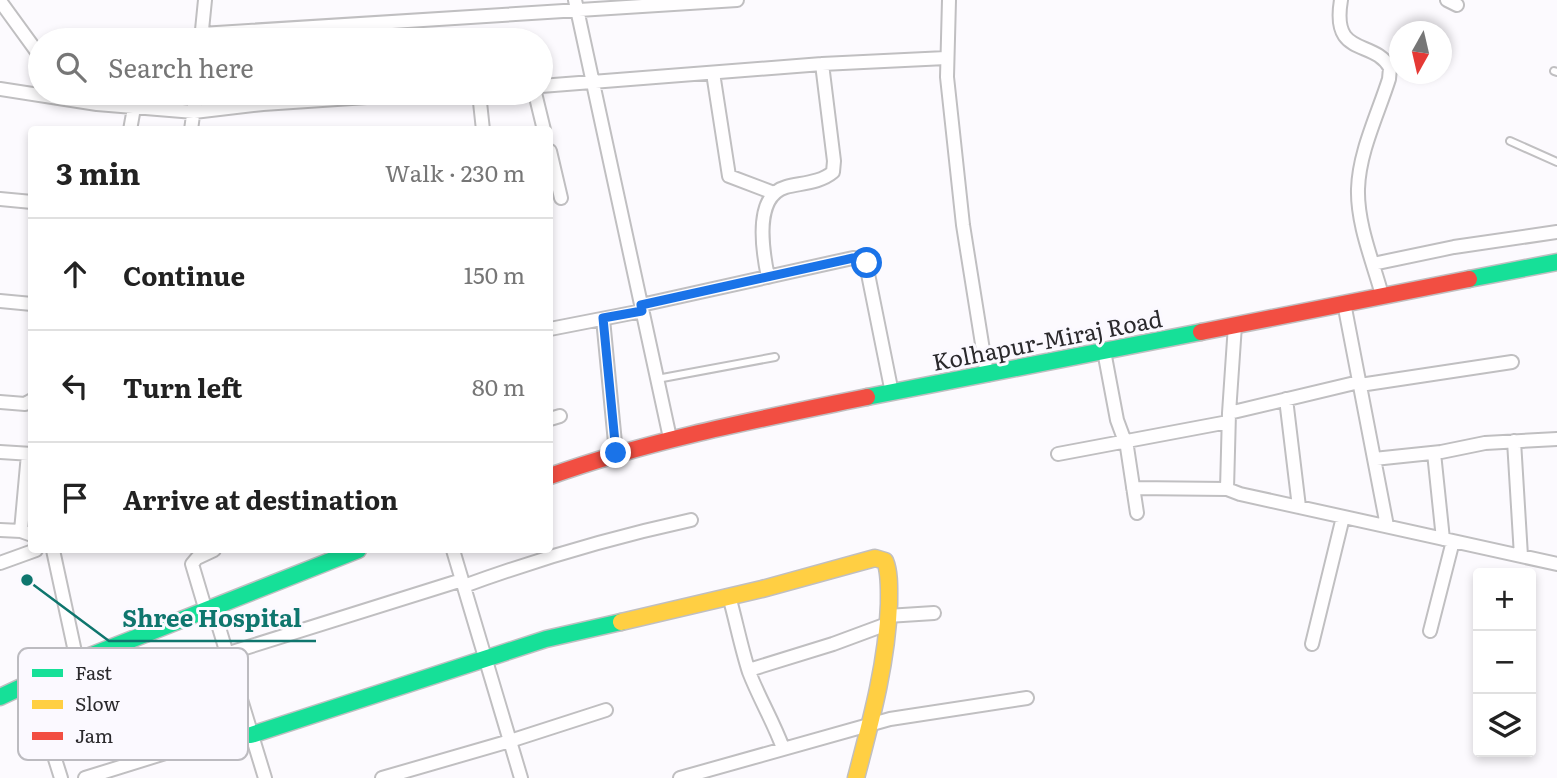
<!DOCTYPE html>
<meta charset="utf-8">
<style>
body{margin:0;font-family:Literata,serif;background:#f2f2f2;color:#222}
.controls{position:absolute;right:21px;bottom:21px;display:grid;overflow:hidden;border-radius:7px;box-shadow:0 4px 10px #0003}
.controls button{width:63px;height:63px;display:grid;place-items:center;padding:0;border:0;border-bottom:2px solid #e0e0e0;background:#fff;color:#222;font:35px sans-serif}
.compass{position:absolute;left:1389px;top:21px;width:63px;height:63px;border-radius:50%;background:#fff;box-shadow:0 4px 10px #0003;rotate:188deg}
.stop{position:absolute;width:21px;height:21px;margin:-16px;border:5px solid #1a73e8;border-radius:50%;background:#fff}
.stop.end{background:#1a73e8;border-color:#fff;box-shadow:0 2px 7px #0008}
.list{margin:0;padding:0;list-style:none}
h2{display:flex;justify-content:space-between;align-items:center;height:91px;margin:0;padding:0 28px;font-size:30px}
h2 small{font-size:23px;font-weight:400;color:#767676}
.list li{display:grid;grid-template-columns:46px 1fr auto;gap:21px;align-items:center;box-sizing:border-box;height:112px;padding:0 28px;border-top:2px solid #e0e0e0}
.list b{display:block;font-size:26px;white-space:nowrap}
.list em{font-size:23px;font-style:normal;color:#767676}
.icon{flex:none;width:38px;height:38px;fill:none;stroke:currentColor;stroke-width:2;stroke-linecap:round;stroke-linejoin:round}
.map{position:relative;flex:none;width:1557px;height:778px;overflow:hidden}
.search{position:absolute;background:#fff;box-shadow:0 4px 10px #0003;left:28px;top:28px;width:525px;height:77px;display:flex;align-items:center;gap:18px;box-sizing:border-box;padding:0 24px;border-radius:38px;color:#767676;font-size:26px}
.panel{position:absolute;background:#fff;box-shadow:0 4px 10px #0003;left:28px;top:126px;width:525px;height:427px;border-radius:7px}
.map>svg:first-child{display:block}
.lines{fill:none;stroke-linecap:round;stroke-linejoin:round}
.lane-casing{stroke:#c0bfc1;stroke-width:10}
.street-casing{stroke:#c0bfc1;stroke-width:16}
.fast-casing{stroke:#c0bfc1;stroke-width:19}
.slow-casing{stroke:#c0bfc1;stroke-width:19}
.jam-casing{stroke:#c0bfc1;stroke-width:19}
.lane{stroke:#fffeff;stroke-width:6}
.street{stroke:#fffeff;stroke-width:12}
.fast{stroke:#16e098;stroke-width:16}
.slow{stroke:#ffcf43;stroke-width:16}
.jam{stroke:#f24e42;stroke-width:16}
.route{stroke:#1a73e8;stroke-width:9}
.labels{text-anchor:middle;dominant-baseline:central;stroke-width:6;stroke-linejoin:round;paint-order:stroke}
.street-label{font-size:23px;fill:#2a292c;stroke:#fbf9ff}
.key{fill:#fbf9ff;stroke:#bcbbc0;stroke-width:2}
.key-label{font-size:19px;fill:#2a292c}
.leader{fill:none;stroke:#0f766e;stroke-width:2.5}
.callout-dot{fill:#0f766e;stroke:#fbf9ff;stroke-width:2.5}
.callout-label{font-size:24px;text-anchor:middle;font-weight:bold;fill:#0f766e;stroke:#fbf9ff;stroke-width:6;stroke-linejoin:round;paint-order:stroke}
</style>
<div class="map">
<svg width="1557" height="778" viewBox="0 0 1557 778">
<rect width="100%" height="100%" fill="#fcfafe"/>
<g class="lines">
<defs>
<path id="lane" d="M 1554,71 L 1557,72
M 1510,141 L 1557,162
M 657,379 L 775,357"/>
<path id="street" d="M 575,0 L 670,438
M 949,0 L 947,77 L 963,225 L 987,375
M 1341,0 C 1331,59 1374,38 1390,68 L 1389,79 C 1378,114 1359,152 1358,189 C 1357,224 1373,262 1382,295
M 1447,0 L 1457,5
M 0,1 L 40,56
M 201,34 L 737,0
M 201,40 L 205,0
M 713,73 L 729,176 L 774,193
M 541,86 L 822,64 L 946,58
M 0,89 L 97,104 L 194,112 L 263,104 L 426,93
M 479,93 L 483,130
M 535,93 L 544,130
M 130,130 L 134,108
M 191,130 L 196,93
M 550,151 L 561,198
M 0,199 L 32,202
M 1373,264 L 1454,247 L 1557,232
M 768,277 C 763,253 753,196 786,187 C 801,183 820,183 833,172 L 834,161 L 822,64
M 0,301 L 32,304
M 1344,303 L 1387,526
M 641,305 L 853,258 L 865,259 L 892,393
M 603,319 L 616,453
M 1235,325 L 1229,413 L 1227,489 L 1240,494 L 1557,564
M 550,329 L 642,311
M 1104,351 L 1117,420 L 1127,447 L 1137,513
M 1360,385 L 1512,362
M 1286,399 L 1299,507
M 0,402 L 25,404 L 32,400
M 1229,413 L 1359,382
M 550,419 L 560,416
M 1514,441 L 1521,556
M 0,452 L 32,454
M 1434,453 L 1443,539
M 1058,454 L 1228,422
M 1374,459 L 1441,452 L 1485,443 L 1557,439
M 1133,488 L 1227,489
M 0,530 L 21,531 L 32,535
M 21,531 L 28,454
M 53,550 L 77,661
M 453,550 L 521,778
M 0,563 L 36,550
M 464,586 C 538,559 613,537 691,520
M 729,596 C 736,621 741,647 749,672 C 759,698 773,721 783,748
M 213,608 L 265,778
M 206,611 L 192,564 L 197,558 L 214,550
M 887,616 L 934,613
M 1430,631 L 1453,541
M 1312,644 L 1343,517
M 226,654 L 462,580
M 749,670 L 833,644 L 887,624
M 31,683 L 61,778
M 85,778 L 249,727
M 382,778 L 510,741 L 606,710
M 680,778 L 890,719 L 1027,698"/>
<path id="fast" d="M 1469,279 L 1557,262
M 867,397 L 1201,332
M 0,697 L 77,661 L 358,550
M 251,735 L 546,639 L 621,622"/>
<path id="slow" d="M 621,622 L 762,589 L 875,558 L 885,561 C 890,573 889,590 889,604 C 887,663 871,721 856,778"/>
<path id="jam" d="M 1201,332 L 1469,279
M 550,476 C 653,439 760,419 867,397"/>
</defs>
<use href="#lane" class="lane-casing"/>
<use href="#street" class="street-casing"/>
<use href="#fast" class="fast-casing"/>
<use href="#slow" class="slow-casing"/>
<use href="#jam" class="jam-casing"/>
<use href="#lane" class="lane"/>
<use href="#street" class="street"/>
<use href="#fast" class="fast"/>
<use href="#slow" class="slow"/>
<use href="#jam" class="jam"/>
</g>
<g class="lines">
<path class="route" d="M 616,453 L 603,318 L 642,311 L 641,305 L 853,258 L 864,259 L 867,263"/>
</g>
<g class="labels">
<g class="street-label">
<text transform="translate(1047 339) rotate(-11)">Kolhapur-Miraj Road</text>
</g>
</g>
<rect x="18" y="648" width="230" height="112" rx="10" class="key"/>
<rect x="32" y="669" width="31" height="8" fill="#16e098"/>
<rect x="32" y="700" width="31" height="9" fill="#ffcf43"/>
<rect x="32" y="732" width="31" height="8" fill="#f24e42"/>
<g class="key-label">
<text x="75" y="680">Fast</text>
<text x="75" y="711">Slow</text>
<text x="75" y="743">Jam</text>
</g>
<path class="leader" d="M27 580L109 641H316"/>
<circle class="callout-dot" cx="27" cy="580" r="7"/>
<g class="callout-label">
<text x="212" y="627">Shree Hospital</text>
</g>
</svg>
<div class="controls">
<button>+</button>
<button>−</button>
<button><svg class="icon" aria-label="layers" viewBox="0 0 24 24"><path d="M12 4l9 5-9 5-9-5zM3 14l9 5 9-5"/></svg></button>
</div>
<svg class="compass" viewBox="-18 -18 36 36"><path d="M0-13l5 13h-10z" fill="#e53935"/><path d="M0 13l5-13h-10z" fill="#767676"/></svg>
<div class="stop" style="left:867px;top:263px"></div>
<div class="stop end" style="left:616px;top:453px"></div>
<div class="search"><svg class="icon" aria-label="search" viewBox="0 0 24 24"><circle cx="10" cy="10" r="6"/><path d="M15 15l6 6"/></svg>Search here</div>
<section class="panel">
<h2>3 min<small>Walk · 230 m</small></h2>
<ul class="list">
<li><svg class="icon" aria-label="ahead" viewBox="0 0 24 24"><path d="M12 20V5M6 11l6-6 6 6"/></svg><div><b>Continue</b></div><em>150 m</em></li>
<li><svg class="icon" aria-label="left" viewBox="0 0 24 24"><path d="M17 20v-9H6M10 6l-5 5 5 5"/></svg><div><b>Turn left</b></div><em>80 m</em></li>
<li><svg class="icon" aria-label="arrive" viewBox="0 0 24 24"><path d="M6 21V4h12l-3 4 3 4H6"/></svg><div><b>Arrive at destination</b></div></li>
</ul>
</section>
</div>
